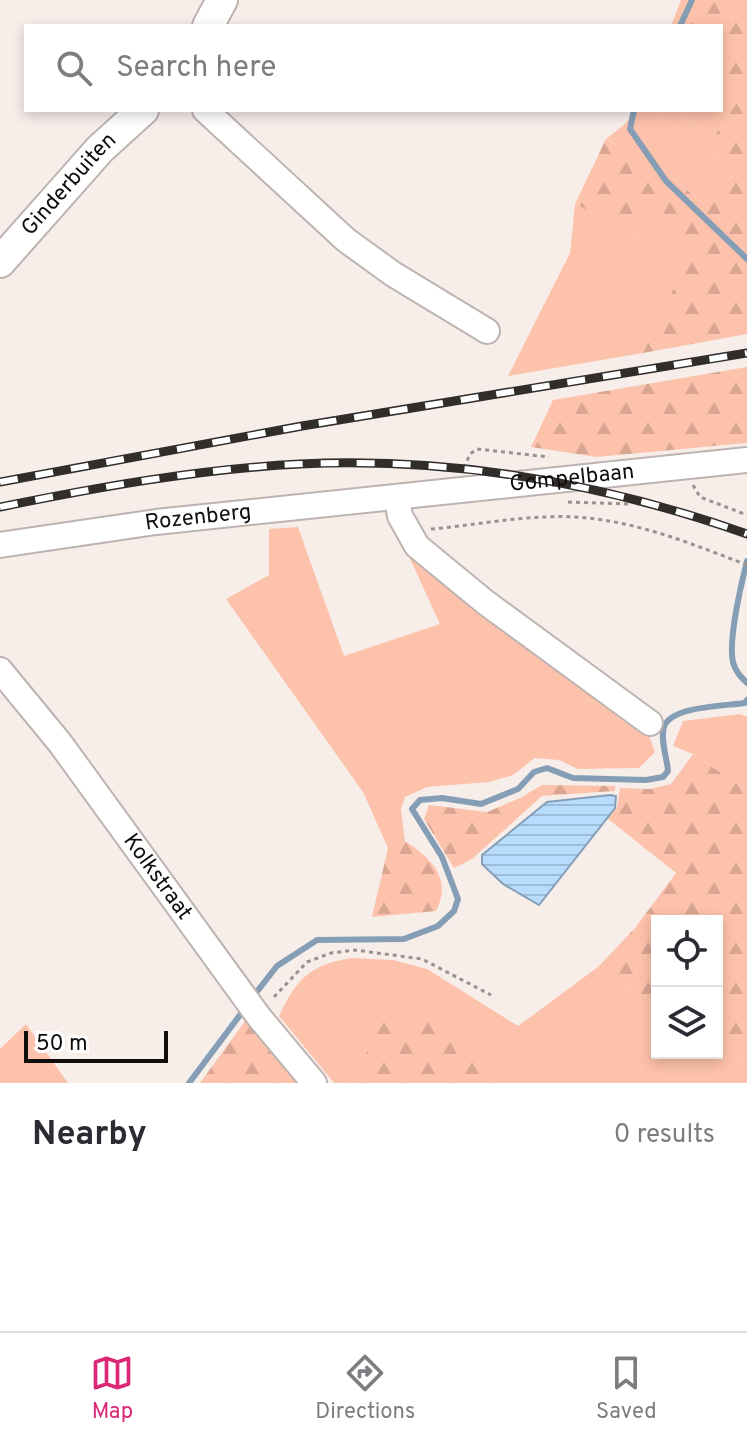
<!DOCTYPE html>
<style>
body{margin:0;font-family:Overpass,sans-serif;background:#f2f2f3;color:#2b2b33}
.controls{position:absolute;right:24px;bottom:24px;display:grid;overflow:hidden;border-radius:0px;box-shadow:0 4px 12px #0003}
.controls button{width:72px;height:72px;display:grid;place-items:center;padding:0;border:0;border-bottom:2px solid #e1e1e2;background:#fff;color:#2b2b33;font:40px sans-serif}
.scale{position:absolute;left:24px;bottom:20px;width:144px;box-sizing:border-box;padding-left:8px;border:4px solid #100d0c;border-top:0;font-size:22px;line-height:28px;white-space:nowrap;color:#100d0c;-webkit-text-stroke:6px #fff;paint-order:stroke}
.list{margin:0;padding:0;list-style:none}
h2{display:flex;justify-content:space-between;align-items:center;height:104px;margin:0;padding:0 32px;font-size:34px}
h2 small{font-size:26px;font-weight:400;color:#7c7c81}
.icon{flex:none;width:44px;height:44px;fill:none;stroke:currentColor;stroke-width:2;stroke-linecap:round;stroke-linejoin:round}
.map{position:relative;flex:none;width:747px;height:1083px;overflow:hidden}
.search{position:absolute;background:#fff;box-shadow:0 4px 12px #0003;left:24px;right:24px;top:24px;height:88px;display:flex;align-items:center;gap:20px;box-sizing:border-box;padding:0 28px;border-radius:0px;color:#7c7c81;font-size:30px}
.sheet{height:248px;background:#fff}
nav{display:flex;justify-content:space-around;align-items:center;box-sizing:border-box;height:112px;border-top:2px solid #e1e1e2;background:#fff;font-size:22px;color:#7c7c81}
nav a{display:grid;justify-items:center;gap:4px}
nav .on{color:#db2777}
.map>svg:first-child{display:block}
.green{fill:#fdc2ab}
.forest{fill:url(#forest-firs)}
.water{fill:url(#water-rules);stroke:#869eb5;stroke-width:2}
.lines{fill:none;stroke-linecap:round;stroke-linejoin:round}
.stream{stroke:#869eb5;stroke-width:6}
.minor-casing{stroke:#bdb4b1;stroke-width:28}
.major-casing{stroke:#bdb4b1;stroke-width:34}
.path{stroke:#99928f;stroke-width:3;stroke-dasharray:4 4;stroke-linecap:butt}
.minor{stroke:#fff;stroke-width:24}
.major{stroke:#fff;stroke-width:30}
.rail-casing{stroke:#302d2b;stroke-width:9}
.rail{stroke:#fff;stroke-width:6;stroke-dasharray:18;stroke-linecap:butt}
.labels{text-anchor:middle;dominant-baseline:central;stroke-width:6;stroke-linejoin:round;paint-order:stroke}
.street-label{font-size:22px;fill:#100d0c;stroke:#fff}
</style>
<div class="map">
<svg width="747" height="1083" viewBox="0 0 747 1083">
<defs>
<pattern id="forest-firs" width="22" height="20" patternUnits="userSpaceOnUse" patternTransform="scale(2)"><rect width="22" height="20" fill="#fdc2ab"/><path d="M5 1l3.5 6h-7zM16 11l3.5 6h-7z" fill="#d8a692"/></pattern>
<pattern id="water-rules" width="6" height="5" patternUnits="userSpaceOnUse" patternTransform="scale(2)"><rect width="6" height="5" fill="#b8dcfe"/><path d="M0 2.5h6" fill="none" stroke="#9dbcd8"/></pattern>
</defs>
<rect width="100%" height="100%" fill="#f7eeea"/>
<path class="green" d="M 721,72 L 747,89 L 713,138 L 673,110 L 721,110 Z
M 636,110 L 654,110 L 738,171 L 703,204 L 677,181 L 606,139 L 626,123 Z
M 575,204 L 637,236 L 658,204 L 692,250 L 643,353 L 508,376 L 570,253 Z
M 298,527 L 344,656 L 440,624 L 400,537 L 646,728 L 655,752 L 639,768 L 578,769 L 559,760 L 535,758 L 513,775 L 489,782 L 427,787 L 405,797 L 401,809 L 405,841 L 388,848 L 363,792 L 226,599 L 269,575 L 269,529 Z
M 740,714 L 747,717 L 747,790 L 693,754 L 673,746 L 683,721 Z
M 351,958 L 393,960 L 427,969 L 518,1026 L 598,967 L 657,1006 L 657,1053 L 717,1053 L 717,1045 L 747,1065 L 747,1083 L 490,1083 L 477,1049 L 387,1015 L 351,1083 L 334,1083 L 279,1016 C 297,979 309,965 351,958 Z
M 26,1024 L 68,1083 L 0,1083 L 0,1049 Z"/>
<path class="forest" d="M 681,0 L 747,0 L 747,334 L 643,353 L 692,250 L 658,205 L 637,236 L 575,204 L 606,139 L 677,181 L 703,204 L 738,171 L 654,110 L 673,110 L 713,138 L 746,90 L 721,72 L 721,26 L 671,26 Z
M 747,367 L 747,443 L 596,457 L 531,447 L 553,400 Z
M 693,754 L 747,790 L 747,1065 L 717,1045 L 717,921 L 657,921 L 657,1006 L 598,967 L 635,928 L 676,873 L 608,819 L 617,807 L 620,788 L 650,789 L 671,784 Z
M 542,785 L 615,786 L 615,791 L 542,796 L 472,859 L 454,868 L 424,819 L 429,805 L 487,812 L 520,798 Z
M 405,841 C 431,858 453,879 436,911 L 372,917 L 388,848 Z
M 386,1015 L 456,1025 L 477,1049 L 490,1083 L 351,1083 Z
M 248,1017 L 299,1083 L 200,1083 Z"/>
<path class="water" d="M 610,795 L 616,796 L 615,808 L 539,905 L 503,884 L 482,864 L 482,855 L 547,802 Z"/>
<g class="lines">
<path class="stream" d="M 680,26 L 692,0
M 634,110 L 630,129 L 666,181 L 747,259
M 747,561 C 741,584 728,641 733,662 C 735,671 741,677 747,683
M 252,998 L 277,966 L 317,940 L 404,939 L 438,926 L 454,911 L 458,899 L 442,857 L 412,809 L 420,800 L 442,798 L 481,804 L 518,789 L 534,772 L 547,768 L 573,778 L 646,780 L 663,777 L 668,771 C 667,758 660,739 664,727 C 670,706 726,706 745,703 L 747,700
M 189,1083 L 246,1007"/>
<defs>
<g id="minor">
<path d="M 205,110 L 346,240 L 393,274 L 487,331"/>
<path d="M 397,498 L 400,516 L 417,546 L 485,602 L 650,723"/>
<path id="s1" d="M 0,545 L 156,522 L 747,460"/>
<path id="s2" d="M 0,670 L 60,743 L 259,1017 L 314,1083"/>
</g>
<g id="major">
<path d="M 208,26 L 222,0"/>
<path id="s3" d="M 0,262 L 100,149 L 143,110"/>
</g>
</defs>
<use href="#minor" class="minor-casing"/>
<use href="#major" class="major-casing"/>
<path class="path" d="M 464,468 L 470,454 L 477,449 L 549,457
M 693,485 L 700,497 L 747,515
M 568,502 L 628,504 L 632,493
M 431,529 C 469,526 508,518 546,517 C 617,513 682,540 747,565
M 274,997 L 307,962 L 331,953 L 355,950 L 422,959 L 491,995"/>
<use href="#minor" class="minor"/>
<use href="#major" class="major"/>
<defs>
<path id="rail" d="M 0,482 L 302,426 L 747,353
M 0,507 C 99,487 199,469 300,464 C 453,457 603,483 747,534"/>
</defs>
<use href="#rail" class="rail-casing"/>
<use href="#rail" class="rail"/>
</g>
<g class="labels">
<g class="street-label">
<text stroke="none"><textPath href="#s3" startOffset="104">Ginderbuiten</textPath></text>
<text stroke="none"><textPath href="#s1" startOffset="576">Gompelbaan</textPath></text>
<text stroke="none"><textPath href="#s1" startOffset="200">Rozenberg</textPath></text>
<text stroke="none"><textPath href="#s2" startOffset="260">Kolkstraat</textPath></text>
</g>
</g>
</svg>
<div class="controls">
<button><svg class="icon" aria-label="locate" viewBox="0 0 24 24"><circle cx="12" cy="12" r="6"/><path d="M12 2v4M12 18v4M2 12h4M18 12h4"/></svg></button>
<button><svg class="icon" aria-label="layers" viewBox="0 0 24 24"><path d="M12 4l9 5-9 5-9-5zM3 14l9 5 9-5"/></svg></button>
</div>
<div class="scale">50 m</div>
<div class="search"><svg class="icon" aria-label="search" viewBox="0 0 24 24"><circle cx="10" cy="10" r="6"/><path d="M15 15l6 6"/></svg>Search here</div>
</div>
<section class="sheet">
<h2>Nearby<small>0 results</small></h2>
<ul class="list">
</ul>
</section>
<nav>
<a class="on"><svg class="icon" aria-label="map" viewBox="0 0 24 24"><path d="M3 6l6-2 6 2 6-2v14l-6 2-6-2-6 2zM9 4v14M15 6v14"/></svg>Map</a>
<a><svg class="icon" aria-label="directions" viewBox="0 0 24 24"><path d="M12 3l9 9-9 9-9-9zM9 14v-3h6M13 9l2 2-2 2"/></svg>Directions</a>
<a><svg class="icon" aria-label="saved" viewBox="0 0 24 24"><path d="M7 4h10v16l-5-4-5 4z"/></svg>Saved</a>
</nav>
